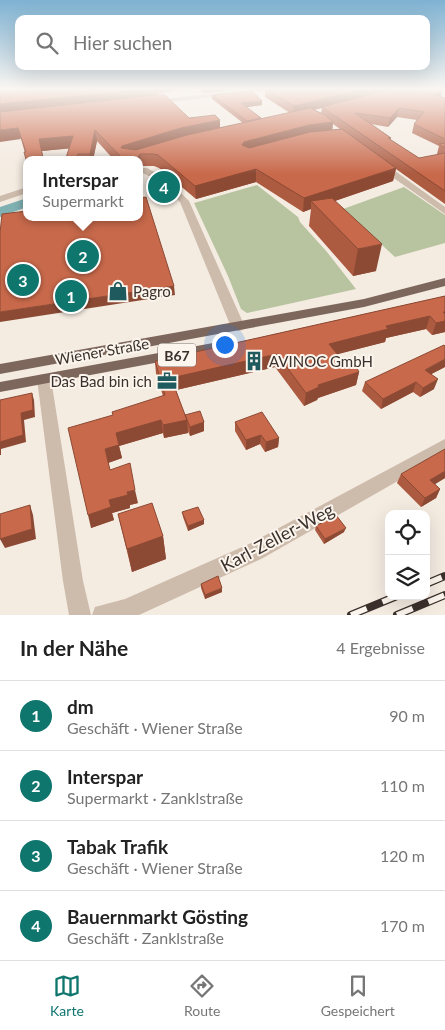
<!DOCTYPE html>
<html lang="de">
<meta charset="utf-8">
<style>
body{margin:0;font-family:Lato,sans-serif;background:#f2f2f2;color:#222}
.controls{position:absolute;right:15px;bottom:15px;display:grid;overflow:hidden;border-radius:10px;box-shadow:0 5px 20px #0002}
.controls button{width:45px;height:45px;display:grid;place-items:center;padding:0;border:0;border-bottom:1px solid #e0e0e0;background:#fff;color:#222;font:25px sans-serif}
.you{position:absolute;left:224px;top:344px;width:18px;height:18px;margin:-12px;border:4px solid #fff;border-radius:50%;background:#1a73e8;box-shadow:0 0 0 8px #1a73e833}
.badge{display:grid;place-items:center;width:32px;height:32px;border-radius:50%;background:#0f766e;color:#fff;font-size:16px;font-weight:700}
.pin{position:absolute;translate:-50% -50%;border:2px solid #fff;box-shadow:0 1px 5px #0006}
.popup{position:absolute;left:23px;top:156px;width:120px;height:65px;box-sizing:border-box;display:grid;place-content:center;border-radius:10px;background:#fff;filter:drop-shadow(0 1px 4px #0005);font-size:16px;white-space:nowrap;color:#767676}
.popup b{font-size:19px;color:#222}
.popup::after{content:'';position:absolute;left:50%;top:100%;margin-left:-10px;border:10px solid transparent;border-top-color:#fff}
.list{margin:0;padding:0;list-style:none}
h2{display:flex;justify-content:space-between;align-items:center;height:65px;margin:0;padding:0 20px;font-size:21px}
h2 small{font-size:16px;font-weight:400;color:#767676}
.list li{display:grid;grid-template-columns:32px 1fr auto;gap:15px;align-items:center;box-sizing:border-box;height:70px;padding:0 20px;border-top:1px solid #e0e0e0}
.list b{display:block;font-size:19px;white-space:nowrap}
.list p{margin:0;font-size:16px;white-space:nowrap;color:#767676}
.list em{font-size:16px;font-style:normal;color:#767676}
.icon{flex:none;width:28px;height:28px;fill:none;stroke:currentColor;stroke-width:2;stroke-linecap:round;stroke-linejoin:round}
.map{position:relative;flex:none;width:445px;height:615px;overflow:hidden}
.search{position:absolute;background:#fff;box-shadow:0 5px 20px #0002;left:15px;right:15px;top:15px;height:55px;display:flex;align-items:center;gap:12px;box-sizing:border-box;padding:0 18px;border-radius:10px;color:#767676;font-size:19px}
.sheet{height:345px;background:#fff}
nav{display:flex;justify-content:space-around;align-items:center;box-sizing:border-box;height:70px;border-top:1px solid #e0e0e0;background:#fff;font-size:14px;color:#767676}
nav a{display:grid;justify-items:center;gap:2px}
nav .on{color:#0f766e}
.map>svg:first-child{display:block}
.green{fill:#b8c4a0}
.water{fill:#7fb0b2}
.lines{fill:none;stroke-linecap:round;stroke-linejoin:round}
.minor{fill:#cdbbac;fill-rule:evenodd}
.major{fill:#7d675c;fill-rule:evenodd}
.rail-casing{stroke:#3b302b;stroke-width:8}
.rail{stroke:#fbf5ee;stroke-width:5.5;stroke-dasharray:17;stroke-linecap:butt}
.wall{fill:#ac5a40;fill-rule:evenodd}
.shaded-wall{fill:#8c4a34}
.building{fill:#c8694b;stroke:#8c4a34;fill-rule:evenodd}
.labels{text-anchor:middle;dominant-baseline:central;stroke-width:4;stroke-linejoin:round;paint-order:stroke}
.shield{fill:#fbf5ee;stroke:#756b66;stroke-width:1}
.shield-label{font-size:14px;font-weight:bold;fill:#3b302b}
.poi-label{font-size:15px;fill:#3b302b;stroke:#fbf5ee;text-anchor:start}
.street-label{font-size:15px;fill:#3b302b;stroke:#fbf5ee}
.near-street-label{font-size:18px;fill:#3b302b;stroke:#fbf5ee}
</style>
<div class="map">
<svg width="445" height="615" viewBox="0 0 445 615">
<rect width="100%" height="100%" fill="#f4ebe1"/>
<path class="green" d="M 257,185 L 298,217 L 300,222 L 327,252 L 356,289 L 247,313 L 241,309 L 228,276 L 194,203 Z
M 404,187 L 445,215 L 445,243 L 395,257 L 343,209 Z"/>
<path class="water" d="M 27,198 L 27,207 L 0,217 L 0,207 Z"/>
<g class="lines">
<path class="minor" d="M 269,88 L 288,88 L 153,104 L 150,102 L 153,100 Z
M 378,163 L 384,163 L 445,207 L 445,214 L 378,167 Z
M 141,168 L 147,168 L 166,178 L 189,201 L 245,327 L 243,330 L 238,331 L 231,327 L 180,202 L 160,182 L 141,172 Z
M 27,187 L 27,193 L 0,202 L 0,196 Z
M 44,374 L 49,375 L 51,379 L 83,581 L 91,615 L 69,615 L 63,581 L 37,379 L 39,375 Z
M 445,439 L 445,454 L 263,558 L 139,615 L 92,615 L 95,607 L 125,599 L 249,544 Z"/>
<path class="major" d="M 445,278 L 445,286 L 364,307 L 0,374 L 0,364 L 364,299 Z
M 224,341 L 229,343 L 231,346 L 229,349 L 0,392 L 0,382 Z"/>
<defs>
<path id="rail" d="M 426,584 L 445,576
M 351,615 L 397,596
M 397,615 L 445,595"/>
</defs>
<use href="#rail" class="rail-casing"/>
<use href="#rail" class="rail"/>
</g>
<path class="wall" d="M 0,88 L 179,88 L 179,90 L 158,93 L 158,94 L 189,118 L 220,128 L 243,123 L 212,99 L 212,95 L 262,105 L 246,107 L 261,118 L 261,119 L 290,113 L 265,97 L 265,89 L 442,91 L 441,97 L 445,98 L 445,204 L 396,169 L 393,181 L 335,201 L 376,271 L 353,276 L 309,226 L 311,209 L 303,212 L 256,182 L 196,199 L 159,168 L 154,166 L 141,166 L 139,160 L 114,160 L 97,141 L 93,160 L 27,160 L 21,139 ZM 322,108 L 321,113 L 314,110 ZM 397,117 L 417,120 L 414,124 L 412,133 L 439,146 L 437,154 L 438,155 L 419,158 L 390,140 L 391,138 L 371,124 L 388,127 ZM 333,124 L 340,129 L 332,130 ZM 69,148 L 66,158 L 43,158 L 42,151 Z
M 198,88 L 225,88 L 225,91 L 204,93 Z
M 445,296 L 445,332 L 432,335 L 426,329 L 386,338 L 385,342 L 337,354 L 346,365 L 359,372 L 356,385 L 318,398 L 317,400 L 304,406 L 275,367 L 176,390 L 185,416 L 204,422 L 204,431 L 190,436 L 187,429 L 188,433 L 164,438 L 163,433 L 119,446 L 122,458 L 108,463 L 110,470 L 138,503 L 130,505 L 130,508 L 112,513 L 114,520 L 91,528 L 113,415 L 163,396 L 156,374 L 155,361 Z
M 445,367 L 431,374 L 434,389 L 420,397 L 413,392 L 381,409 L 362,391 L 365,382 Z
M 235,422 L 279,438 L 278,447 L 265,452 L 260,444 L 246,450 L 235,431 Z
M 401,474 L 445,478 L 435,484 L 440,489 L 436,498 L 421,507 L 397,483 Z
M 182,512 L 204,520 L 204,524 L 188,531 L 183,517 Z
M 118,514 L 163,536 L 166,559 L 132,572 Z
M 316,526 L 344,532 L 324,544 L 315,530 Z
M 201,584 L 222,592 L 205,599 L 201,588 Z"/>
<path class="shaded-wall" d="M 154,88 L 179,88 L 179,90 L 158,93 L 158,98 L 0,115 L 0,104 Z
M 204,88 L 225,88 L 225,91 L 204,93 Z
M 368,88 L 399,88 L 293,115 L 294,106 Z
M 442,91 L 440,99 L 431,94 Z
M 262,101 L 262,105 L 241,108 L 241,103 Z
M 399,108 L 397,117 L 388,127 L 390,118 Z
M 220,120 L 220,131 L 123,158 L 121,148 L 122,146 L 181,128 Z
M 333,122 L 332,133 L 243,154 L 242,145 L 244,142 L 309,125 Z
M 18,128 L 21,139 L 0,142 L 0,130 Z
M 95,130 L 97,141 L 93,160 L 91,160 L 90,154 Z
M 73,136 L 75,148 L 42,151 L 39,139 Z
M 140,154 L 141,166 L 139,170 L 139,160 L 130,160 Z
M 396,168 L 393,181 L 317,207 L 311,201 L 311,209 L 303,212 L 304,198 Z
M 256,169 L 256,182 L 196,199 L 195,186 Z
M 382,244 L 376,271 L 353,276 L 358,249 Z
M 174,286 L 175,295 L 0,322 L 0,312 Z
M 443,312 L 445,312 L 445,332 L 432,335 L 436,323 Z
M 430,316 L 426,329 L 386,338 L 385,342 L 327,357 L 329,344 L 386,326 Z
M 277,354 L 275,367 L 172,391 L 171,378 Z
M 445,359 L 445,367 L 422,379 L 425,370 Z
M 359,372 L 356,385 L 318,398 L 317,400 L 304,406 L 306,393 L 318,385 Z
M 438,379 L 434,389 L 420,397 L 423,388 Z
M 416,382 L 413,392 L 381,409 L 383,399 Z
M 32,393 L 34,400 L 35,417 L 24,420 L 26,442 L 1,449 L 1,455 L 0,455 L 0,442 L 21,413 Z
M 161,420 L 163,433 L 119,446 L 122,458 L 108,463 L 105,449 L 116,433 Z
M 187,420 L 188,433 L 164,438 L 163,425 Z
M 204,422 L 204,431 L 190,436 L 190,427 Z
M 261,435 L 260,444 L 246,450 L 246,440 Z
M 279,438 L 278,447 L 265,452 L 266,442 Z
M 445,471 L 445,478 L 427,489 L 430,480 Z
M 440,489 L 436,498 L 421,507 L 425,498 Z
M 135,490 L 138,503 L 130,505 L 130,508 L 112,513 L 114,520 L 91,528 L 88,515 L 109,500 L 127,492 Z
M 30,505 L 33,515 L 36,539 L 5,548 L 0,539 Z
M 204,520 L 204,524 L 188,531 L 188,526 Z
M 346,528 L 344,532 L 324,544 L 325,539 Z
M 163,536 L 166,559 L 132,572 L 127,549 Z
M 222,588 L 222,592 L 205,599 L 205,595 Z"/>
<path class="building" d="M 0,88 L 158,88 L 0,104 Z
M 272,88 L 368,88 L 294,106 L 265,89 Z
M 395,88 L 432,88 L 442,91 L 431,94 L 445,98 L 445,139 L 414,124 L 424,112 L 399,108 L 390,118 L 355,113 L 391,138 L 388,138 L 419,158 L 445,153 L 445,191 L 322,107 Z
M 252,91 L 262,101 L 241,103 L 261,118 L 247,121 L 212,95 Z
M 164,94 L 189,118 L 215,115 L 220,120 L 181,128 L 122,146 L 121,148 L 136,150 L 187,135 L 310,108 L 325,115 L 333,122 L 309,125 L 244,142 L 242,145 L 249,148 L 310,132 L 342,129 L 396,168 L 304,198 L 256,169 L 195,186 L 158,155 L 153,154 L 140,154 L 138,158 L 130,160 L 124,160 L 95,130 L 90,154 L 78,154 L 76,159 L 73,160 L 27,160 L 27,163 L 24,152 L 26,152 L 18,128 L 0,130 L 0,112 ZM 73,136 L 66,158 L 43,158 L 39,139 Z
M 445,143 L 445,148 L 439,144 Z
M 146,197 L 174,286 L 0,312 L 0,233 L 2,214 L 27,211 L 27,217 L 139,217 L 139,198 Z
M 332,198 L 382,244 L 358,249 L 311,201 Z
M 445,296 L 445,312 L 443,312 L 445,314 L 445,321 L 436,323 L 430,316 L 386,326 L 388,329 L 329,344 L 346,365 L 354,363 L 359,372 L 318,385 L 319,387 L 306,393 L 277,354 L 171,378 L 187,420 L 163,425 L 161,420 L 116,433 L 119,445 L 105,449 L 110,470 L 130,463 L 135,490 L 127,492 L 128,495 L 109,500 L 111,507 L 88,515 L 68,428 L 113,415 L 112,412 L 165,395 L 155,361 Z
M 444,345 L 445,346 L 445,359 L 425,370 L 438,379 L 423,388 L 416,382 L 383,399 L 365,382 Z
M 32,393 L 33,410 L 21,413 L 23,435 L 0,442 L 0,400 Z
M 200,411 L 204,422 L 190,427 L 185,415 Z
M 262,412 L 279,438 L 266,442 L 261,435 L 246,440 L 235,422 Z
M 445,449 L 445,471 L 430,480 L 440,489 L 425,498 L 401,474 Z
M 152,503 L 163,536 L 127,549 L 118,514 Z
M 30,505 L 32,529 L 0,539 L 0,514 Z
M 198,507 L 204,520 L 188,526 L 182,512 Z
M 336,515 L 346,528 L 325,539 L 316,526 Z
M 218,576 L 222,588 L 205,595 L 201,584 Z"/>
<linearGradient id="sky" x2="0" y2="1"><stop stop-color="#7eb2d2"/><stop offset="0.51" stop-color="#faf6f2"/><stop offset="1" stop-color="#faf6f2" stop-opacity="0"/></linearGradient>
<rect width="445" height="174" fill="url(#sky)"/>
<defs>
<symbol id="shop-bare" viewBox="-9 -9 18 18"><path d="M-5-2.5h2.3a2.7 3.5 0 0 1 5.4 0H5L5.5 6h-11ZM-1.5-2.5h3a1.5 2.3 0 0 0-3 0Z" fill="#1f5a5e" stroke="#fbf5ee" stroke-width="2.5" paint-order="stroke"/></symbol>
<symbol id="building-bare" viewBox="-9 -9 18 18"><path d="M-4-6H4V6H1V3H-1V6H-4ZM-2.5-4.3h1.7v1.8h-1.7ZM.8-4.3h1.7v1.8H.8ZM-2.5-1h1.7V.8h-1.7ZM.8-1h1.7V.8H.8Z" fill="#1f5a5e" stroke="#fbf5ee" stroke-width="2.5" paint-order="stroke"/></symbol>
<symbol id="office-bare" viewBox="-9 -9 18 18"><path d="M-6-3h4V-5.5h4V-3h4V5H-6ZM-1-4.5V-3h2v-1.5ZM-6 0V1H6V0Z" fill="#1f5a5e" stroke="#fbf5ee" stroke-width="2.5" paint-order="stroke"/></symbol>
</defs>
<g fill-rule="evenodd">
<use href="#shop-bare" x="104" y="277" width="28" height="28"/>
<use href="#building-bare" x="240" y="347" width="28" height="28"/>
<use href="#office-bare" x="153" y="367" width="28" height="28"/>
</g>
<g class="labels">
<rect class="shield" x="158" y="343.5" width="38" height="23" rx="4"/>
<g class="shield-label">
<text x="177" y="355">B67</text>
</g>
<g class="poi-label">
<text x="133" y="291">Pagro</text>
<text x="269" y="361">AVINOC GmbH</text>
<text x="152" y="381" text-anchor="end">Das Bad bin ich</text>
</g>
<g class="street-label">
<text transform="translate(102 351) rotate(-10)">Wiener Straße</text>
</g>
<g class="near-street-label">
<text transform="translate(277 537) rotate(-28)">Karl-Zeller-Weg</text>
</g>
</g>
</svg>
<div class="controls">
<button><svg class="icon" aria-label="locate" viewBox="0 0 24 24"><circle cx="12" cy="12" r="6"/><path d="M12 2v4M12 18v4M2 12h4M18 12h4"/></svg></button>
<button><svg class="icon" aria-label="layers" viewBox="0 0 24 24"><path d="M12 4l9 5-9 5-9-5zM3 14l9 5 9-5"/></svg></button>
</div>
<div class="you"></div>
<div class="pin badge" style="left:71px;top:296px">1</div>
<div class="pin badge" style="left:83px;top:256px">2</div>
<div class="popup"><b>Interspar</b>Supermarkt</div>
<div class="pin badge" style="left:23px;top:280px">3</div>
<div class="pin badge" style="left:164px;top:187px">4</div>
<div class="search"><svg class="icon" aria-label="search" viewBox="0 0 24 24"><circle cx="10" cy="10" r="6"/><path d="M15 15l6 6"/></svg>Hier suchen</div>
</div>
<section class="sheet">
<h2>In der Nähe<small>4 Ergebnisse</small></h2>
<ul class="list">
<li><span class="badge">1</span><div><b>dm</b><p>Geschäft · Wiener Straße</p></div><em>90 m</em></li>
<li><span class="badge">2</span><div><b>Interspar</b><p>Supermarkt · Zanklstraße</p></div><em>110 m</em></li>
<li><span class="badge">3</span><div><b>Tabak Trafik</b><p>Geschäft · Wiener Straße</p></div><em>120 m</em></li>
<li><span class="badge">4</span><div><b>Bauernmarkt Gösting</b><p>Geschäft · Zanklstraße</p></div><em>170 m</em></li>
</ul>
</section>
<nav>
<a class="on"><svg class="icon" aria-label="map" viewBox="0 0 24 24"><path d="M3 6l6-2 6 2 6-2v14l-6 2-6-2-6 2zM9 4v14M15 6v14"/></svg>Karte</a>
<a><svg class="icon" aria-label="directions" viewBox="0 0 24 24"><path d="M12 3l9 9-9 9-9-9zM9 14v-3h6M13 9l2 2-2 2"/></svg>Route</a>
<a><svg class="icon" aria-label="saved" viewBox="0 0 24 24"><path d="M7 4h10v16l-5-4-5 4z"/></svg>Gespeichert</a>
</nav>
